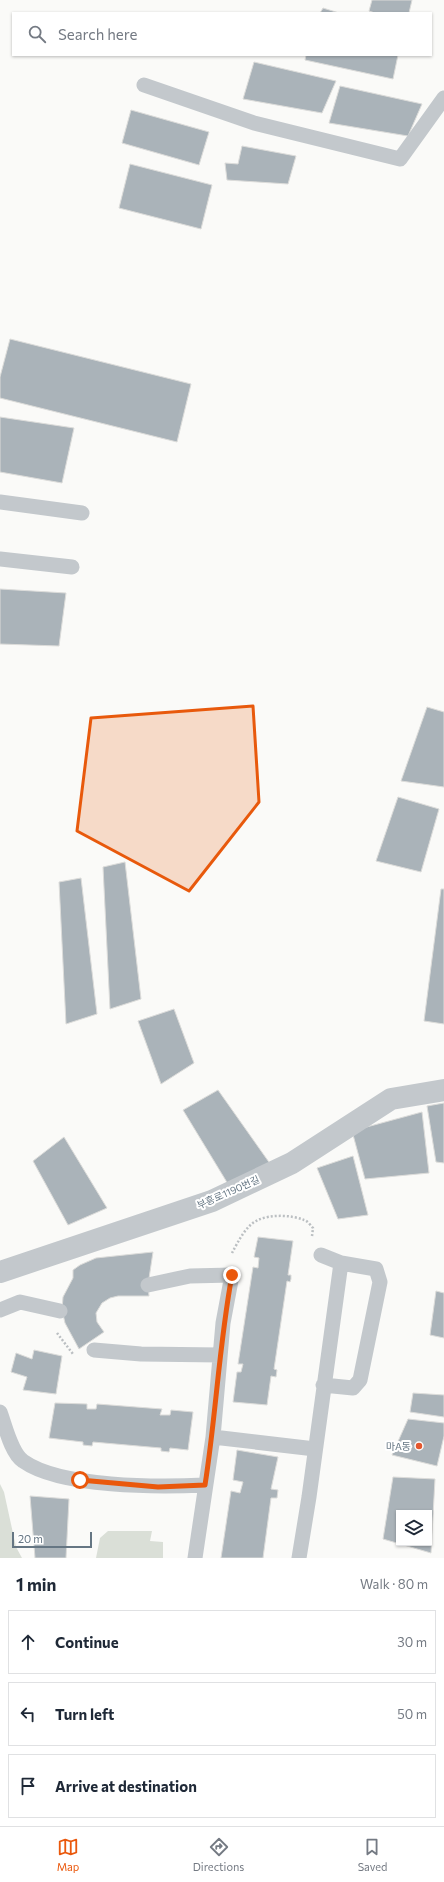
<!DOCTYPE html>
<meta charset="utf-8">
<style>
body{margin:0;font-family:Commissioner,"Noto Sans KR",sans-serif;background:#f2f2f3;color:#1f2937}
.controls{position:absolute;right:12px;bottom:12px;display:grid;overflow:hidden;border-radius:0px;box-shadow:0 1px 3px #0004}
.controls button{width:36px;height:36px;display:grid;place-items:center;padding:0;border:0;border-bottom:1px solid #e0e1e3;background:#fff;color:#1f2937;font:20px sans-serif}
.scale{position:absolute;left:12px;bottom:10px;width:80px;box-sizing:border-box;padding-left:4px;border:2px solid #657683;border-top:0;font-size:11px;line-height:14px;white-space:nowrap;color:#657683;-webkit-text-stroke:3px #fff;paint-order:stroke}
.stop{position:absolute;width:12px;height:12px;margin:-9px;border:3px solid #ea580c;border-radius:50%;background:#fff}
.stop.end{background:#ea580c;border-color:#fff;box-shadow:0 1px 4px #0008}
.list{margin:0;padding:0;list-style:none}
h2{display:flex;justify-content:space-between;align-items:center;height:52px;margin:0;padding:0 16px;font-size:17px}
h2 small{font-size:13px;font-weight:400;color:#747a83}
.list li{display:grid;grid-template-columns:26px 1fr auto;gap:12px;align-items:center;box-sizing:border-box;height:64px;margin:0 8px 8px;padding:0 8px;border:1px solid #e0e1e3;border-radius:0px}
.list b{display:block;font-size:15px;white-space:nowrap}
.list em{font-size:13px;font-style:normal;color:#747a83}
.icon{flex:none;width:22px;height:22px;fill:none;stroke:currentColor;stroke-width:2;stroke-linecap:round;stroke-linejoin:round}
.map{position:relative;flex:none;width:444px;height:1558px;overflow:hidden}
.search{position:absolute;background:#fff;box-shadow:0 1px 3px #0004;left:12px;right:12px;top:12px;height:44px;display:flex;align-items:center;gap:10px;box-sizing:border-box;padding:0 14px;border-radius:0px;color:#747a83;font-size:15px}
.sheet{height:268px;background:#fff}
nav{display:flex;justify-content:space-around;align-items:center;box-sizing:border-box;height:56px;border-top:1px solid #e0e1e3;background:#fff;font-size:11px;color:#747a83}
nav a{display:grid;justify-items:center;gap:2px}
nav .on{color:#ea580c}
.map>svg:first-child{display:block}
.green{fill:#dadfd7}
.building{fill:#aab3b9;stroke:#dcdcda;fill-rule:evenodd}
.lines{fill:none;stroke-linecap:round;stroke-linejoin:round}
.path{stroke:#bbbfc2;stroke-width:2.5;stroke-dasharray:2 2;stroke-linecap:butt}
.lane{stroke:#c3c8cc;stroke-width:15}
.street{stroke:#c3c8cc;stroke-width:22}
.route{stroke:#ea580c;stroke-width:5}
.marked{fill:#e8590c;fill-opacity:0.2;stroke:#e8590c;stroke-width:3;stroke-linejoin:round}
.poi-dot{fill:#e4572e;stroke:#fff;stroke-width:1.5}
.labels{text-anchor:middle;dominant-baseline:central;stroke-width:4;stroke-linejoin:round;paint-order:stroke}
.street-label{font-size:10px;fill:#657683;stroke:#fff}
.poi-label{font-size:10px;fill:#657683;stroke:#fff;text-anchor:end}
</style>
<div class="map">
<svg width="444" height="1558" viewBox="0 0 444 1558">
<rect width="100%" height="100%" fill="#fafaf8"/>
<path class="green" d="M 0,1484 L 4,1492 L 16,1547 L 22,1558 L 0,1558 Z
M 108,1531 L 152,1531 L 150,1541 L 163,1542 L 163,1558 L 96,1558 L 100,1538 Z"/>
<path class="building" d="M 372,0 L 412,0 L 409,13 L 375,13 L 369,11 Z
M 323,8 L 339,13 L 320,13 Z
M 306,55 L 398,55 L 393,79 L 305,60 Z
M 254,62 L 336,81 L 322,113 L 243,99 Z
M 340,86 L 422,104 L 408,136 L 329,123 Z
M 131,110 L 209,132 L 199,165 L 122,143 Z
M 242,146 L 296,156 L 288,184 L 227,180 L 225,163 L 238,164 Z
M 130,164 L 212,185 L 201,229 L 119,208 Z
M 10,339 L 191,384 L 177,442 L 0,398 L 0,377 Z
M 0,417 L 74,428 L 62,483 L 0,472 Z
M 0,589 L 66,593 L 59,646 L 0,644 Z
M 427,707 L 444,712 L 444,787 L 401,781 Z
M 398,797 L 439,809 L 421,872 L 376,861 Z
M 125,862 L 141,999 L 110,1009 L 103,867 Z
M 81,878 L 97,1014 L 66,1024 L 59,882 Z
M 441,889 L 444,889 L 444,1024 L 424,1021 Z
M 174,1009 L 194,1063 L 161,1084 L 138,1021 Z
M 218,1090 L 271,1165 L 228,1184 L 183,1110 Z
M 444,1103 L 444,1163 L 436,1162 L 427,1106 Z
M 422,1112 L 429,1173 L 365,1179 L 352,1131 Z
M 64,1137 L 107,1208 L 68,1225 L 33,1161 Z
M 353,1156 L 368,1215 L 338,1219 L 317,1168 Z
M 258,1237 L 293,1241 L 288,1275 L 291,1275 L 291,1279 L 290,1282 L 287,1281 L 274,1369 L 277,1370 L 276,1377 L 271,1376 L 267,1405 L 233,1402 L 237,1372 L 241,1372 L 243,1364 L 238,1364 L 253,1267 L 258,1268 L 259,1258 L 254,1257 Z
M 153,1252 L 148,1285 L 149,1296 L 118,1296 L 110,1298 L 102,1303 L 96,1313 L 97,1322 L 104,1332 L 79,1349 L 65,1323 L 62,1310 L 63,1297 L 73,1278 L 73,1270 L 80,1265 L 96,1258 Z
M 436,1291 L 444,1293 L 444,1338 L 430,1335 Z
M 34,1350 L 62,1356 L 56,1394 L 23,1390 L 27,1377 L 11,1372 L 16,1353 L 32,1359 Z
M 413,1393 L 444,1395 L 444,1417 L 410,1412 Z
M 55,1403 L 87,1404 L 87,1409 L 96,1409 L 97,1404 L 162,1409 L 160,1415 L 170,1415 L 171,1410 L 193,1412 L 188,1450 L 170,1448 L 169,1452 L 161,1451 L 161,1448 L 93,1442 L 92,1446 L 83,1445 L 83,1442 L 49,1438 Z
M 408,1419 L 444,1423 L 444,1436 L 437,1466 L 392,1455 Z
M 237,1450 L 278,1457 L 271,1489 L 278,1490 L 277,1498 L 271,1498 L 263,1558 L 221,1558 L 231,1491 L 240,1493 L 243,1482 L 233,1480 Z
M 393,1477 L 435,1479 L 431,1553 L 383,1539 ZM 399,1513 L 429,1513 L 429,1543 L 399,1543 Z
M 30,1496 L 69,1499 L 66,1558 L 35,1558 Z"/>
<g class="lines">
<path class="path" d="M 232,1253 C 238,1242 246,1225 258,1220 C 271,1214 292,1215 304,1220 C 308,1221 311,1226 313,1228 L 312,1236
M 57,1333 L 73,1354"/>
<path class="lane" d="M 144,85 L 254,123 L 400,159 L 444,98
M 0,502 L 82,513
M 0,559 L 72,567
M 321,1255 L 341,1263 L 376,1269 L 380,1282 L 360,1380 L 353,1388 L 323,1385
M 148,1285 L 190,1276 L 232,1275 L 223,1323 L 213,1437 L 195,1558
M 0,1310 L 20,1302 L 60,1311
M 94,1350 L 141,1354 L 220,1355
M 0,1412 C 5,1425 11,1453 23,1461 C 61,1488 159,1487 205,1485
M 213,1437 L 315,1449
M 299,1558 L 309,1497 L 341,1263"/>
<path class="street" d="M 0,1272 L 212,1201 L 292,1163 L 391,1099 L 444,1090"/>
</g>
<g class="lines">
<path class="route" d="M 80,1480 L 158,1487 L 205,1485 C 216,1415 219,1345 232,1275"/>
</g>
<path class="marked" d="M 253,706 L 259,802 L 189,891 L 77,831 L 91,718 Z"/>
<circle class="poi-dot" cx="419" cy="1446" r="4"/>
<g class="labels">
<g class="street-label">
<text transform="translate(228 1192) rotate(-24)">부흥로1190번길</text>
</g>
<g class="poi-label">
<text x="411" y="1446">마A동</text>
</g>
</g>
</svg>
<div class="controls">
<button><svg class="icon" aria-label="layers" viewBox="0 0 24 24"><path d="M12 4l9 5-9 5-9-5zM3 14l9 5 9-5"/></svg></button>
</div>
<div class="scale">20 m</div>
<div class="stop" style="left:80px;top:1480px"></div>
<div class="stop end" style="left:232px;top:1275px"></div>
<div class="search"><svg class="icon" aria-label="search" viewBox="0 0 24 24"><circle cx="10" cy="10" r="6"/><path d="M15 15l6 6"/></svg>Search here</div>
</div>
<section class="sheet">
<h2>1 min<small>Walk · 80 m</small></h2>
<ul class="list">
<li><svg class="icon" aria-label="ahead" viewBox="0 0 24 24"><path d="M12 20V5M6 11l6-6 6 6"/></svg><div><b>Continue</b></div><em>30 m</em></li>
<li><svg class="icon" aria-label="left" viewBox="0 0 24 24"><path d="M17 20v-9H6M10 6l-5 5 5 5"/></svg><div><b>Turn left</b></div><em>50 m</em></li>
<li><svg class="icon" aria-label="arrive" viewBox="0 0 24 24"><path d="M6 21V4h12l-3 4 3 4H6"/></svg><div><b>Arrive at destination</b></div></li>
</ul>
</section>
<nav>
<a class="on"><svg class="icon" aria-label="map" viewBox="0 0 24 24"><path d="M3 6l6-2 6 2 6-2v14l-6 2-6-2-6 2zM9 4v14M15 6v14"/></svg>Map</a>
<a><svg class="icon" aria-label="directions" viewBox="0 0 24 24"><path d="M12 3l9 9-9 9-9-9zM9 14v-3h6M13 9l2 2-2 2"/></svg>Directions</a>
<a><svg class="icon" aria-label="saved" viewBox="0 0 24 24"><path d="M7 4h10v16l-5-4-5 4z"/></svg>Saved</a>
</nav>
